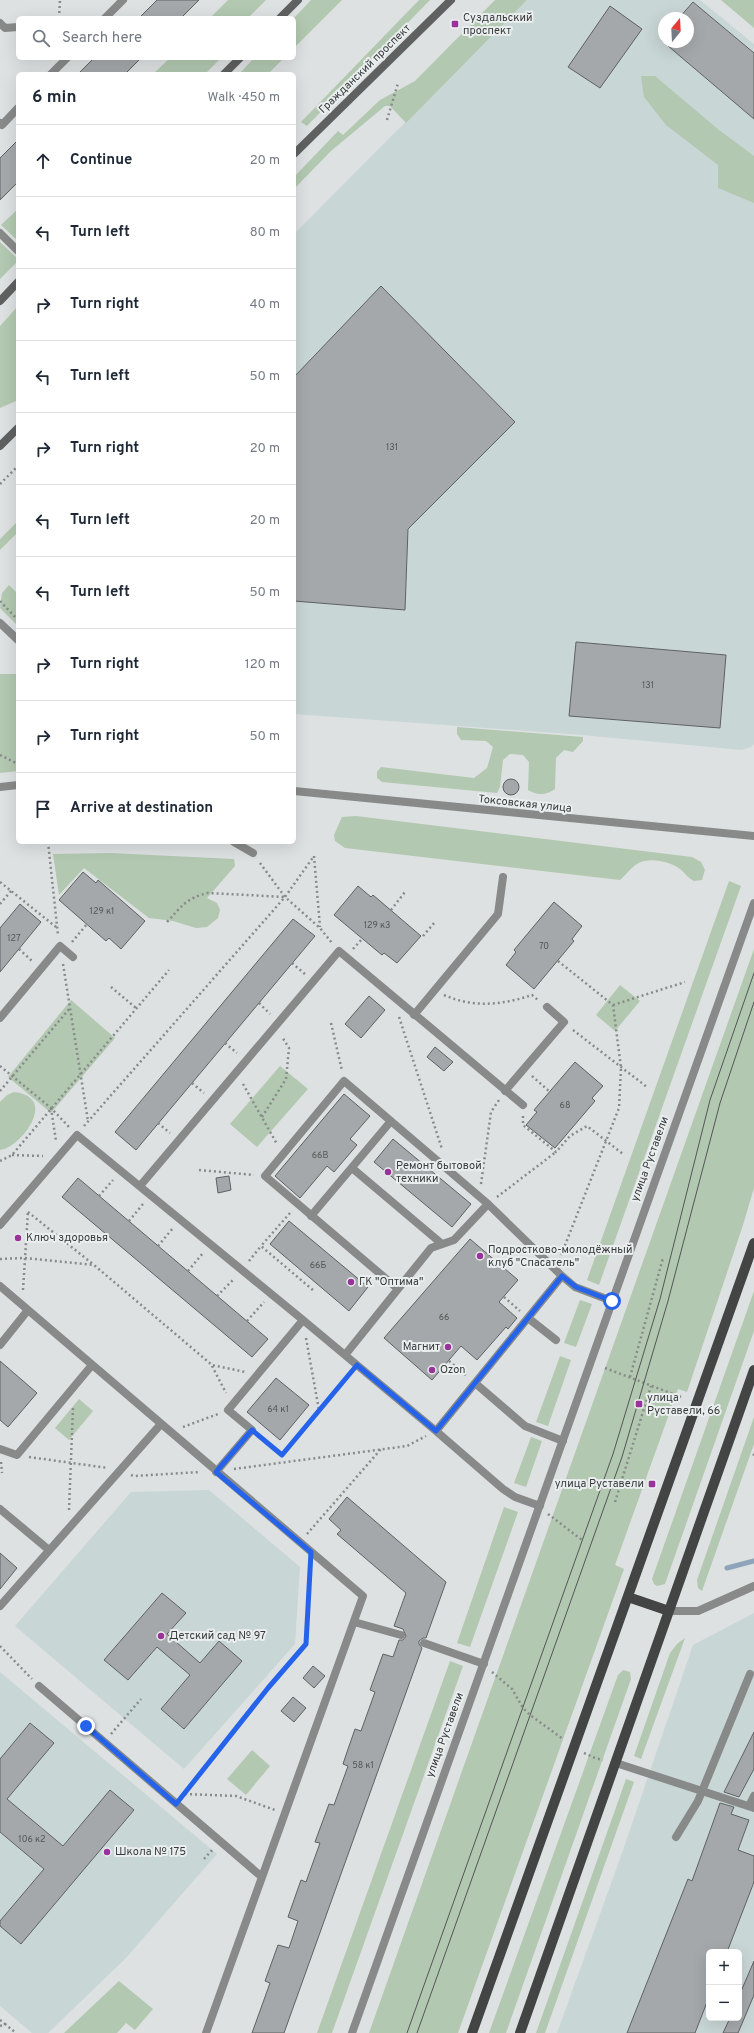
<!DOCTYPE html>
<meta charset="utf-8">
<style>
body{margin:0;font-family:Overpass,sans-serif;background:#f2f2f3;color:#1f2937}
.controls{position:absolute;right:12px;bottom:12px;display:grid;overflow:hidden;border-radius:6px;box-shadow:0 4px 16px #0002}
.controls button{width:36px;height:36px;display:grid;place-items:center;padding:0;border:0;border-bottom:1px solid #e0e1e3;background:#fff;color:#1f2937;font:20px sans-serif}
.compass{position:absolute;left:658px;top:12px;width:36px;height:36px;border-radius:50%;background:#fff;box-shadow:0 4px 16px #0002;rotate:18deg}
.stop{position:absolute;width:12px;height:12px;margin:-9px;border:3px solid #2563eb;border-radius:50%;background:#fff}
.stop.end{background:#2563eb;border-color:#fff;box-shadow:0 1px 4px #0008}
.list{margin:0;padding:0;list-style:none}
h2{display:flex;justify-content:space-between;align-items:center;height:52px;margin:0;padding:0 16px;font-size:17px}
h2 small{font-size:13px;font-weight:400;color:#747a83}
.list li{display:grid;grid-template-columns:26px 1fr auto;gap:12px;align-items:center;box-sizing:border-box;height:72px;padding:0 16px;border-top:1px solid #e0e1e3}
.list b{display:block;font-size:15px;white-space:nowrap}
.list em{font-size:13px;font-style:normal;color:#747a83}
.icon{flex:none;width:22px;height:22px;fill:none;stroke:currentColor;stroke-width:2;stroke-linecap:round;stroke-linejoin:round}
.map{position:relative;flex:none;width:754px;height:2033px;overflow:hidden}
.search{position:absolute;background:#fff;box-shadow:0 4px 16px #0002;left:16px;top:16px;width:280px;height:44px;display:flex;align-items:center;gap:10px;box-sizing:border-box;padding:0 14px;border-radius:6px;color:#747a83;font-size:15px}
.panel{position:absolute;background:#fff;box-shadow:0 4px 16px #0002;left:16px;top:72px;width:280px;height:772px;border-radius:6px}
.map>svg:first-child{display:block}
.built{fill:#c9d6d6;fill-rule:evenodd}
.green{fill:#b2c8b0}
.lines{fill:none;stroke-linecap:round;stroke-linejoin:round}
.stream{stroke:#8da4bb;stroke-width:5}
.building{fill:#a5a8aa;stroke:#5f6263}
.path{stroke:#888b8b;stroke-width:2.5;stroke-dasharray:2 3;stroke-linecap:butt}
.lane{stroke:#888a89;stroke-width:8}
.street{stroke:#888a89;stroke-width:8}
.secondary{stroke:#5f6160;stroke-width:8}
.primary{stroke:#424544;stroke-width:10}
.tram{stroke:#545656;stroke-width:1}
.route{stroke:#2563eb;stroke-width:5}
.poi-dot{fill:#983499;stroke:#eaeeee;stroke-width:1.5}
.labels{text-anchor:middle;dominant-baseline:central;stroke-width:4;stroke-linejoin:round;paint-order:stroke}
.number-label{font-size:9px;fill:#555758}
.poi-label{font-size:11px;fill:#3a3c3c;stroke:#eaeeee;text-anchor:start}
.street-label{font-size:11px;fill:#3a3c3c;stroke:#eaeeee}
</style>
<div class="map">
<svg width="754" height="2033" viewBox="0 0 754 2033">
<rect width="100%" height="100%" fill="#dde1e1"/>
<path class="built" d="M 527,0 L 700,0 L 754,44 L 754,744 L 751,747 L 742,750 L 582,735 L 294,714 L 294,234 ZM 664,18 L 688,18 L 688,42 L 664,42 Z
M 209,1490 L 300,1567 L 295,1644 L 184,1769 L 15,1626 L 131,1492 Z
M 754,1613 L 754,2033 L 557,2033 L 621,1856 L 693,1645 ZM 709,1952 L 739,1952 L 739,2018 L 709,2018 Z
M 0,1672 L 217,1854 L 126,1958 L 48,2033 L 32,2033 L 0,2006 Z"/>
<path class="green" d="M 228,0 L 266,0 L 248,18 L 210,18 Z
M 311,0 L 342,0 L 294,48 L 294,18 Z
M 419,0 L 430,0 L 307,126 L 301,122 Z
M 495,0 L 527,0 L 406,123 L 390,106 L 385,106 L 331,151 L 294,189 L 294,177 L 338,131 L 343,135 L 380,100 L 415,81 Z
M 721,0 L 754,0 L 754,28 Z
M 170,58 L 221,58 L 205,74 L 153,74 Z
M 254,58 L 284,58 L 268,74 L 239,74 Z
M 641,76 L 655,76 L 719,130 L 754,156 L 754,203 L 718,188 L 718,165 L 666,125 L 644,97 Z
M 18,209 L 18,241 L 1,225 Z
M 0,242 L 18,259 L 18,261 L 0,279 Z
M 18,306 L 18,400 L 0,408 L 0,326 Z
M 18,521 L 18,532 L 0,550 L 0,539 Z
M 9,585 L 18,594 L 18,626 L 0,608 L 2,593 Z
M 0,674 L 18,674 L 18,771 L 0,773 Z
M 457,727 L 583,737 L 583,741 L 573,752 L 564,750 L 556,758 L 555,789 C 546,795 538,796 528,790 L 529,762 L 523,755 L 510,754 L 503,760 L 500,787 L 497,793 L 382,782 L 377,778 L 377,772 L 381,767 L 474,778 L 487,768 L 493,747 L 486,741 L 461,740 L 457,734 Z
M 356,816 L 692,857 L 701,862 L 705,870 L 702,880 L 694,881 C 688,878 685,873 680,869 C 668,860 644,856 633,867 C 628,871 625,876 620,880 L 345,848 L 335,841 L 334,835 L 342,817 Z
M 110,853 L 234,859 L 235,866 L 207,898 L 217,903 L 220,910 L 218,918 L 207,927 L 196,928 L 173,921 L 149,918 L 84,868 L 59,895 L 53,854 Z
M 729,881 L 741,886 L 599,1285 L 587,1280 Z
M 754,949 L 754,1188 L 743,1225 L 687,1392 L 678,1389 L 615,1565 L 624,1569 L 458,2033 L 369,2033 Z
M 620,985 L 640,1001 L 615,1031 L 596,1015 Z
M 71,1000 L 115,1038 L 51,1113 L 8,1077 Z
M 280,1066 L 308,1089 L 257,1147 L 230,1124 Z
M 14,1092 C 60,1097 20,1148 0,1150 L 0,1102 L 7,1095 Z
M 754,1291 L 754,1331 L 665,1584 L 657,1586 L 654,1584 L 652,1579 Z
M 580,1300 L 592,1304 L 576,1347 L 564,1343 Z
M 560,1356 L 571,1360 L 548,1426 L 536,1422 Z
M 79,1399 L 93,1411 L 69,1440 L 55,1428 Z
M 754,1417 L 754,1444 L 702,1591 L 698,1588 L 697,1580 Z
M 531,1437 L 542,1441 L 526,1487 L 514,1483 Z
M 504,1507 L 518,1512 L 470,1647 L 457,1643 Z
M 685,1638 L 641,1759 L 634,1756 L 670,1653 L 677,1644 Z
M 450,1661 L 463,1666 L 332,2033 L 317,2033 Z
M 623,1670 L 630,1672 L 631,1679 L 506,2033 L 489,2033 L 618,1675 Z
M 252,1750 L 270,1766 L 246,1795 L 227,1779 Z
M 626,1779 L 634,1782 L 545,2033 L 536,2033 Z
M 119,1981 L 153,2009 L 135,2030 L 126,2023 L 117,2033 L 64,2033 Z"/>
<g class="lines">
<path class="stream" d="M 727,1568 L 754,1561"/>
</g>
<path class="building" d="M 157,0 L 199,0 L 181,18 L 139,18 Z
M 693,2 L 754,53 L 754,119 L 661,40 L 664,36 L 664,42 L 688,42 L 688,18 L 679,18 Z
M 610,6 L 642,29 L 600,88 L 568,67 Z
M 94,58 L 141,58 L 125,74 L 78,74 Z
M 18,140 L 18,182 L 0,200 L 0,158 Z
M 381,286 L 515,422 L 408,529 L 405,610 L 294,601 L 294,377 Z
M 576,642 L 726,655 L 720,728 L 569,716 Z
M503 787a8 8 0 1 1 16 0a8 8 0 1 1-16 0Z
M 83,872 L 96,883 L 98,880 L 145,921 L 121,949 L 109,938 L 106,941 L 59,900 Z
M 358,886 L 371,897 L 373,895 L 421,936 L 397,963 L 384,953 L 382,955 L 334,915 Z
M 554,902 L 582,926 L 572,939 L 574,941 L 534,989 L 506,965 L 516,952 L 514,950 Z
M 20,904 L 41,922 L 0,972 L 0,928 Z
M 293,919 L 315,936 L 136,1150 L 115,1132 Z
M 369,996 L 385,1010 L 361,1038 L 345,1024 Z
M 435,1047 L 453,1062 L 444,1071 L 427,1057 Z
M 575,1062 L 603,1086 L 592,1098 L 595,1101 L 555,1148 L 526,1125 L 537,1112 L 534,1110 Z
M 344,1094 L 370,1116 L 350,1139 L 357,1145 L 334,1172 L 327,1166 L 300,1198 L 275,1176 Z
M 393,1139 L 471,1204 L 452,1227 L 374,1162 Z
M 229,1176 L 231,1190 L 218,1193 L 216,1178 Z
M 78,1178 L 268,1339 L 252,1357 L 62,1197 Z
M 289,1221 L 368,1287 L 349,1311 L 270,1244 Z
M 470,1239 L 518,1280 L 499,1302 L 517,1318 L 508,1329 L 506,1327 L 477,1360 L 461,1346 L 432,1380 L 384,1338 Z
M 0,1361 L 37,1393 L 8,1427 L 0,1420 Z
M 276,1378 L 309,1405 L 280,1440 L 247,1412 Z
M 347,1497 L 446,1582 L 426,1638 L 423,1638 L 419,1641 L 419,1644 L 422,1648 L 284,2033 L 252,2033 L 270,1983 L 265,1981 L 278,1945 L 289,1948 L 298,1921 L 288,1917 L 301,1880 L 306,1882 L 320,1843 L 315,1842 L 329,1804 L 334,1805 L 348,1766 L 343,1764 L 347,1752 L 355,1729 L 361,1731 L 375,1692 L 370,1690 L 383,1654 L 393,1657 L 399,1640 L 403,1640 L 406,1636 L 403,1629 L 394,1626 L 406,1593 L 337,1534 L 341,1530 L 329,1519 Z
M 0,1553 L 17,1568 L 0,1589 Z
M 162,1593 L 186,1613 L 167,1634 L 200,1663 L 219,1641 L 242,1661 L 184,1729 L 161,1709 L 190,1675 L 157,1647 L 128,1680 L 104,1660 Z
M 313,1666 L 325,1676 L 314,1688 L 303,1678 Z
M 293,1697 L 306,1708 L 294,1722 L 281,1711 Z
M 30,1723 L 54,1743 L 7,1799 L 63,1846 L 110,1790 L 134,1810 L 21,1944 L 0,1926 L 0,1921 L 44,1869 L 0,1832 L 0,1759 Z
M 754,1732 L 754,1769 L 739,1797 L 724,1792 Z
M 720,1803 L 734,1807 L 731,1814 L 749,1820 L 738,1850 L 754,1856 L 754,1882 L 727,1952 L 709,1952 L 709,1997 L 695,2033 L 627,2033 L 688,1879 L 692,1881 Z
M 754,1961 L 754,1995 L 738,2033 L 723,2033 L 730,2018 L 739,2018 L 739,1996 Z"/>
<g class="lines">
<path class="path" d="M 59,18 L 60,0
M 387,120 L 398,83
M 0,484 L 18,466
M 0,601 L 18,620
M 0,755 L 18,764
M 48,842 L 58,935
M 314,856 L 320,927
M 260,863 L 285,897 L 320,928 L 332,943
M 0,882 L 56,927
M 0,904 L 11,891
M 391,910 L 405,892
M 167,922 C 181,907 186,898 208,893 L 285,897
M 423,936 L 435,922
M 72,942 L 87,924
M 19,949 L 32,961
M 353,949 L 362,939
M 558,961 L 613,1005 L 621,1068 L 619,1108 L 560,1258
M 292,963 L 306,975
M 63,964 L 88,1121
M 111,987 L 136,1008
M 444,995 C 473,1008 503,1005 532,995 L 539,1001
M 259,1003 L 270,1014
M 613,1005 L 685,982
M 399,1017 L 442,1149
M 331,1023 L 342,1071
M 573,1030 L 647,1087
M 225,1043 L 237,1053
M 0,1066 L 51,1108 L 69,1127
M 532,1076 L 550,1092
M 192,1083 L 204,1093
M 243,1084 L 277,1144
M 0,1091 L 70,1008
M 51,1108 L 56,1141
M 523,1116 L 523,1125 L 556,1152 L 570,1136 L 587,1126 L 623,1154
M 262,1117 L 286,1079 L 289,1048 L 282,1037
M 158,1123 L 170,1133
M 84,1126 L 285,897 L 314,856
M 12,1155 L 43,1156
M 0,1161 L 12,1155 L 169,970
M 199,1170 L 254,1175
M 481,1184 L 491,1112 L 499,1100
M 99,1196 L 113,1180
M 497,1197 L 556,1152
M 28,1212 L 94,1265
M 290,1213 L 261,1246 L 314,1291
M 129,1221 L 143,1204
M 158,1246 L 173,1228
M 0,1259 L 25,1258 L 94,1265 L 212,1365 L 245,1372
M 249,1261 L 261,1246
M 188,1271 L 203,1253
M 23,1290 L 28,1211
M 217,1296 L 234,1279
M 504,1297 L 520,1311
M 247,1321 L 264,1302
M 306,1338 L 319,1410
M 449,1361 L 467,1376
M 212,1366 L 226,1393
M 605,1368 L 681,1397
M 630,1377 L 663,1258
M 183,1427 L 218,1414
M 260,1437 L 282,1455 L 350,1373
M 753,1454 L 754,1455
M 29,1457 L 108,1468
M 1,1462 L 2,1473
M 234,1469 L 407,1446 L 426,1436
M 131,1475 L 134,1476 L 200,1472
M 615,1502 L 651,1386
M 69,1510 L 73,1408
M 548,1514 L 582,1540
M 307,1534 L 381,1449
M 0,1646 L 32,1679
M 492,1672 L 512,1689 L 523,1708 L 530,1715 L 563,1739
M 111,1734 L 141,1699
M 584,1753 L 595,1758 L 603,1760
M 184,1794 L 268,1688 L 306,1644 L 310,1567
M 185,1794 L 236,1796 L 275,1810
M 204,1859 L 213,1849
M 0,2020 L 5,2024
M 0,2026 L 5,2024 L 16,2033"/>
<path class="lane" d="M 105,18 L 123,0
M 0,23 L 5,28 L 18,27
M 51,74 L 67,58
M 0,123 L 2,125 L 18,108
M 0,233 L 18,251
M 234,842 L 253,853
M 414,1015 L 498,914 L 503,877
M 0,1018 L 60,946 L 73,957
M 505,1091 L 564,1022 L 547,1007
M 352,1168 L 442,1244
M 140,1186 L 339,951 L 523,1105
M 311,1216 L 391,1121
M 0,1225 L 77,1135 L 303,1320 L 436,1431 L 503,1489 L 515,1497 L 540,1506
M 0,1286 L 363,1596 L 206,2033
M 398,1289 L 431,1248 L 454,1240 L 488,1204
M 528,1318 L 556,1340
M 0,1345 L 28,1310
M 345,1355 L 398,1289 L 265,1176 L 344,1081 L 488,1204 L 562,1276 L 575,1287 L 612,1301
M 475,1383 L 525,1426 L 563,1441
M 436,1431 L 562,1276
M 0,1449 L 17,1455 L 92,1365
M 216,1472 L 252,1430 L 228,1410 L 303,1320
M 0,1509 L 49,1550
M 0,1606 L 161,1424
M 354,1622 L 401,1635
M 424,1643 L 484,1664
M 39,1686 L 262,1877
M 616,1763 L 754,1808
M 749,1806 L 754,1796
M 676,1837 L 698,1801 L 750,1674"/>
<path class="street" d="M 0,623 L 18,640
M 0,787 L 18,785
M 294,791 L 754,836
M 669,1611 L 698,1611 L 754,1586
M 352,2033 L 754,903"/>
<path class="secondary" d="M 280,18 L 298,0
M 224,74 L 240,58
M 294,154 L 451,0
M 0,301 L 18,282
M 0,446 L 18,428"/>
<path class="primary" d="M 628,1597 L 669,1611
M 472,2033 L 754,1243
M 520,2033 L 754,1370"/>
<path class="tram" d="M 407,2033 L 613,1454 L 660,1299 L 710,1100 L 754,973
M 417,2033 L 622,1457 L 668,1301 L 720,1103 L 754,1002"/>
</g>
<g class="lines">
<path class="route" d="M 86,1726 L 176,1804 L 268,1688 L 306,1644 L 311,1552 L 216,1472 L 252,1430 L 282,1455 L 357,1365 L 436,1431 L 562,1276 L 576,1287 L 612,1301"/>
</g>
<g class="poi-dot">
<rect x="451" y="20" width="8" height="8" rx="2"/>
<circle cx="388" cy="1172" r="4"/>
<circle cx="18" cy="1238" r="4"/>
<circle cx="480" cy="1256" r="4"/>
<circle cx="351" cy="1282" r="4"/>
<circle cx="448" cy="1347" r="4"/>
<circle cx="432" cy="1370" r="4"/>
<rect x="635" y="1400" width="8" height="8" rx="2"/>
<rect x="648" y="1480" width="8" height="8" rx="2"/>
<circle cx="161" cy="1636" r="4"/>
<circle cx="107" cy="1852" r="4"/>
</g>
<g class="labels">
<g class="number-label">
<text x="392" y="447">131</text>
<text x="648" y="685">131</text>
<text x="102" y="911">129 к1</text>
<text x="377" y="925">129 к3</text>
<text x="14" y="938">127</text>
<text x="544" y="946">70</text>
<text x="565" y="1105">68</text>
<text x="320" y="1155">66В</text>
<text x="318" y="1265">66Б</text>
<text x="444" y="1317">66</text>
<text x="278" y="1409">64 к1</text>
<text x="363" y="1765">58 к1</text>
<text x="32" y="1839">106 к2</text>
</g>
<g class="poi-label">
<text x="463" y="18">Суздальский<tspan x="463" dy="13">проспект</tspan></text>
<text x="396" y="1166">Ремонт бытовой<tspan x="396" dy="13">техники</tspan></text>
<text x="26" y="1238">Ключ здоровья</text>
<text x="488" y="1250">Подростково-молодёжный<tspan x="488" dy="13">клуб "Спасатель"</tspan></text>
<text x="359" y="1282">ГК "Оптима"</text>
<text x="440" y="1347" text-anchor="end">Магнит</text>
<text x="440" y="1370">Ozon</text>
<text x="647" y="1398">улица<tspan x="647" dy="13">Руставели, 66</tspan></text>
<text x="644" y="1484" text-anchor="end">улица Руставели</text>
<text x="169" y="1636">Детский сад № 97</text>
<text x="115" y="1852">Школа № 175</text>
</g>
<g class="street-label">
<text transform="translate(365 69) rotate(-44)">Гражданский проспект</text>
<text transform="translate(525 804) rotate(6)">Токсовская улица</text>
<text transform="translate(650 1159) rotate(-70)">улица Руставели</text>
<text transform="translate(445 1735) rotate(-70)">улица Руставели</text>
</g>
</g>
</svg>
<div class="controls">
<button>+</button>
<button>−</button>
</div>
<svg class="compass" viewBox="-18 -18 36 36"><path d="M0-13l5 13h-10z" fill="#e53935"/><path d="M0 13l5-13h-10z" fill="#747a83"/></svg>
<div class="stop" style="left:612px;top:1301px"></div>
<div class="stop end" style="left:86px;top:1726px"></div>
<div class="search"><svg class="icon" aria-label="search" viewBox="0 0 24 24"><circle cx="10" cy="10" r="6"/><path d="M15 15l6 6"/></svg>Search here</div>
<section class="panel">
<h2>6 min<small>Walk · 450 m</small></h2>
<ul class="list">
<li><svg class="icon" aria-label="ahead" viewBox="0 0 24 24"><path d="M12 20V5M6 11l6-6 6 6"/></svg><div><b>Continue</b></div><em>20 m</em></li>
<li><svg class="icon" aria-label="left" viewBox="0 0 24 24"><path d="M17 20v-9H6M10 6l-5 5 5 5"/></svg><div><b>Turn left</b></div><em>80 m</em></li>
<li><svg class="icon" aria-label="right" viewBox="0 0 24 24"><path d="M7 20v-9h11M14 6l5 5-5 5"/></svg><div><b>Turn right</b></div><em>40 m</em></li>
<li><svg class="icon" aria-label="left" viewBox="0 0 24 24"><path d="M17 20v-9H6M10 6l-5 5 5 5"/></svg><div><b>Turn left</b></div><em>50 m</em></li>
<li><svg class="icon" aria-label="right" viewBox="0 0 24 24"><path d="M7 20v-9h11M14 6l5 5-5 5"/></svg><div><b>Turn right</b></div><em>20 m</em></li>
<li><svg class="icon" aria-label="left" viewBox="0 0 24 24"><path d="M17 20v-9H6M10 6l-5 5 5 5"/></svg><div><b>Turn left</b></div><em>20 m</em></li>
<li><svg class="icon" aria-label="left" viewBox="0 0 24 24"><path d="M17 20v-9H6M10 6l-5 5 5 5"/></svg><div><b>Turn left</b></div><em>50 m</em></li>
<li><svg class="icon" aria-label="right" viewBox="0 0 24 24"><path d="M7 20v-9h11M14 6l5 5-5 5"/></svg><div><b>Turn right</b></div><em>120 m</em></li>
<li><svg class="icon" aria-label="right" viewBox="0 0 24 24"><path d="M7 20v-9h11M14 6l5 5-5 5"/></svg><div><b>Turn right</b></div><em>50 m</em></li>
<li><svg class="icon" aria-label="arrive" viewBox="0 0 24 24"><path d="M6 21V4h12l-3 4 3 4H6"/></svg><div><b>Arrive at destination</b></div></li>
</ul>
</section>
</div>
